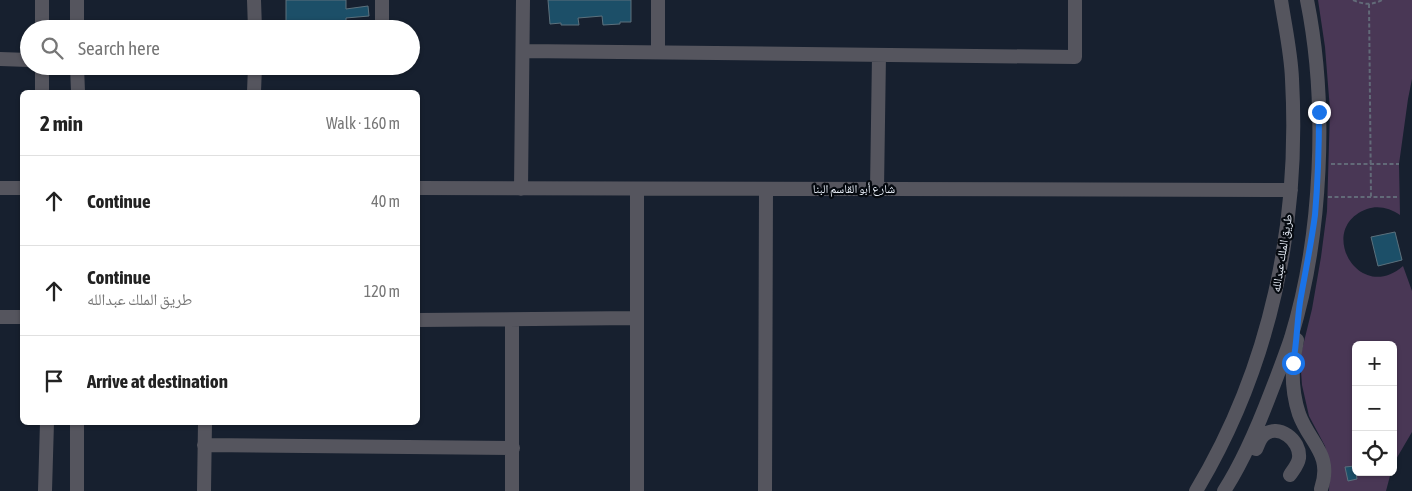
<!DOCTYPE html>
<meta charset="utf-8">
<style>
body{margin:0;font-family:"Asap Condensed","Noto Naskh Arabic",sans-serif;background:#f2f2f2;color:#222}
.controls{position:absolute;right:15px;bottom:15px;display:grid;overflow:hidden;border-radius:8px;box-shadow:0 1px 4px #0004}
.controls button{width:45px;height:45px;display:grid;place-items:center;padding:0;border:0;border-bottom:1px solid #e0e0e0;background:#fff;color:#222;font:25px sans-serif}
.stop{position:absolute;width:15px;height:15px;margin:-11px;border:4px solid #1a73e8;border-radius:50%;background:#fff}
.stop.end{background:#1a73e8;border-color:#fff;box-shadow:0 1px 5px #0008}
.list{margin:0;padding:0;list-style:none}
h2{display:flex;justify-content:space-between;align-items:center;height:65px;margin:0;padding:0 20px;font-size:21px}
h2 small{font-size:16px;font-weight:400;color:#767676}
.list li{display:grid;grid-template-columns:32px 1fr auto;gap:15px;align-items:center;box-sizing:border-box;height:90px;padding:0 20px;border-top:1px solid #e0e0e0}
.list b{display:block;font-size:19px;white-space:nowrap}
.list p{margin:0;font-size:16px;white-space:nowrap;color:#767676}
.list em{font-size:16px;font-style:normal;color:#767676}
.icon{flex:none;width:28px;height:28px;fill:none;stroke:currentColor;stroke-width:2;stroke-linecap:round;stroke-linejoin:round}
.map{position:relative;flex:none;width:1412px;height:491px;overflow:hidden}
.search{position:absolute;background:#fff;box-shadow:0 1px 4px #0004;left:20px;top:20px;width:400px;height:55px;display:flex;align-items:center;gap:12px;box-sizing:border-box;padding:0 18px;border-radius:28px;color:#767676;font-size:19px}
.panel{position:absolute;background:#fff;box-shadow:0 1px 4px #0004;left:20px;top:90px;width:400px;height:335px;border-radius:8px}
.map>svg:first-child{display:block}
.green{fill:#493755}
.building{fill:#1c4f68;stroke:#5c717d}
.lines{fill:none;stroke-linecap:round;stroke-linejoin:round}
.path{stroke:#626a78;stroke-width:2;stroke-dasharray:4 2.5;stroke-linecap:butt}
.minor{stroke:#55555e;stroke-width:14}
.route{stroke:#1a73e8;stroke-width:6}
.labels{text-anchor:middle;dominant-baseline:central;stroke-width:4.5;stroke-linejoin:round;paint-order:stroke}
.street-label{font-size:12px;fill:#e8eef8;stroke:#060a10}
</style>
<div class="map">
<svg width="1412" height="491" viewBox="0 0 1412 491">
<rect width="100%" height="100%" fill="#17202f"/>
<path class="green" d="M 1318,0 L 1412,0 L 1412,79 L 1408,99 L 1399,164 L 1400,215 C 1390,208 1378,205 1367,209 C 1315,228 1359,305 1403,266 L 1412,291 L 1412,432 L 1395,461 L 1393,466 L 1393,345 L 1356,345 L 1356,472 L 1391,472 L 1386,491 L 1329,491 L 1330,469 L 1325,446 L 1309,416 L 1302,385 L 1300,358 L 1312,309 L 1321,257 L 1327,211 L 1330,110 L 1325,47 Z"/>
<path class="building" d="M 286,0 L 346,0 L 346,9 L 368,6 L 369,16 L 346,18 L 346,25 L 286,25 Z
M 548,0 L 631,0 L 631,22 L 620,22 L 620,24 L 603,25 L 602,16 L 578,18 L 579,25 L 561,25 L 561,23 L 550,24 Z
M 1395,232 L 1402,260 L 1378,266 L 1371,237 Z
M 1355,466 L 1357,479 L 1348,481 L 1345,467 Z"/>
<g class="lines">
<path class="path" d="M 1353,0 C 1364,5 1372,5 1382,0
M 1369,4 L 1371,197
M 1331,164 L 1399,164
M 1328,197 L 1399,197"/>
<path class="minor" d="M 42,0 L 42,29
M 77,0 L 77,29
M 254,0 L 255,29
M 658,0 L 658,52
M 382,29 L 382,0
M 523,51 L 1075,57 L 1075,0
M 0,59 L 29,60
M 42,66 L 42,92
M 77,66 L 78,92
M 254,92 L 255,66
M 0,188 L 22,188
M 418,188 L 1291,190
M 521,189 L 523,0
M 637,189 L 637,491
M 877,189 L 879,55
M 0,317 L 22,317
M 418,320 L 636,318
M 512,320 L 512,491
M 1297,340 C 1296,348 1294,355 1293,363 C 1292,379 1294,399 1299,414 C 1310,444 1333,454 1321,489
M 204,445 L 513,448
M 1256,449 C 1258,445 1260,438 1264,435 C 1278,423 1301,440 1299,458 C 1298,465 1293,470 1290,475
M 45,491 L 47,422
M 77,491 L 77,422
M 204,491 L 205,422
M 765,491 L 766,189
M 1196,491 C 1271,366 1300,224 1292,79 C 1291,53 1285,26 1281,0
M 1224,491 C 1244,460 1258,426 1271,392 C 1278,374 1285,356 1291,338 C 1322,237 1328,104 1307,0"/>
</g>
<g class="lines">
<path class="route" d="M 1293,363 C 1297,343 1297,322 1300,302 C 1305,273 1311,245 1315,215 C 1318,181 1319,146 1319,112"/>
</g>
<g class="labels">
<g class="street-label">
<text x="854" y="189">شارع أبو القاسم البنا</text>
<text transform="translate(1282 253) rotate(-81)">طريق الملك عبدالله</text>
</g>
</g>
</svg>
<div class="controls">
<button>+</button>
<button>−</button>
<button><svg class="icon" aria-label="locate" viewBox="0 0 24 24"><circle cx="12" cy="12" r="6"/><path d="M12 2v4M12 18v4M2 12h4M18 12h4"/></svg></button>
</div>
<div class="stop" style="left:1293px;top:363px"></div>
<div class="stop end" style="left:1319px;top:112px"></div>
<div class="search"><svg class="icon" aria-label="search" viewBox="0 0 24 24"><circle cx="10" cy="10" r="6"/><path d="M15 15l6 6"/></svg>Search here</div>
<section class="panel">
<h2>2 min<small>Walk · 160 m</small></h2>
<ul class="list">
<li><svg class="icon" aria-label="ahead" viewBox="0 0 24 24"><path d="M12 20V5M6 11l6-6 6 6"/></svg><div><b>Continue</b></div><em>40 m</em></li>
<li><svg class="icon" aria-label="ahead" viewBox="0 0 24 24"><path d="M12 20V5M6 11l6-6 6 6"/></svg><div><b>Continue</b><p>طريق الملك عبدالله</p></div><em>120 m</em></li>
<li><svg class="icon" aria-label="arrive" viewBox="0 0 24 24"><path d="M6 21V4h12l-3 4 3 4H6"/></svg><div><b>Arrive at destination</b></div></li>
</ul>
</section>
</div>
